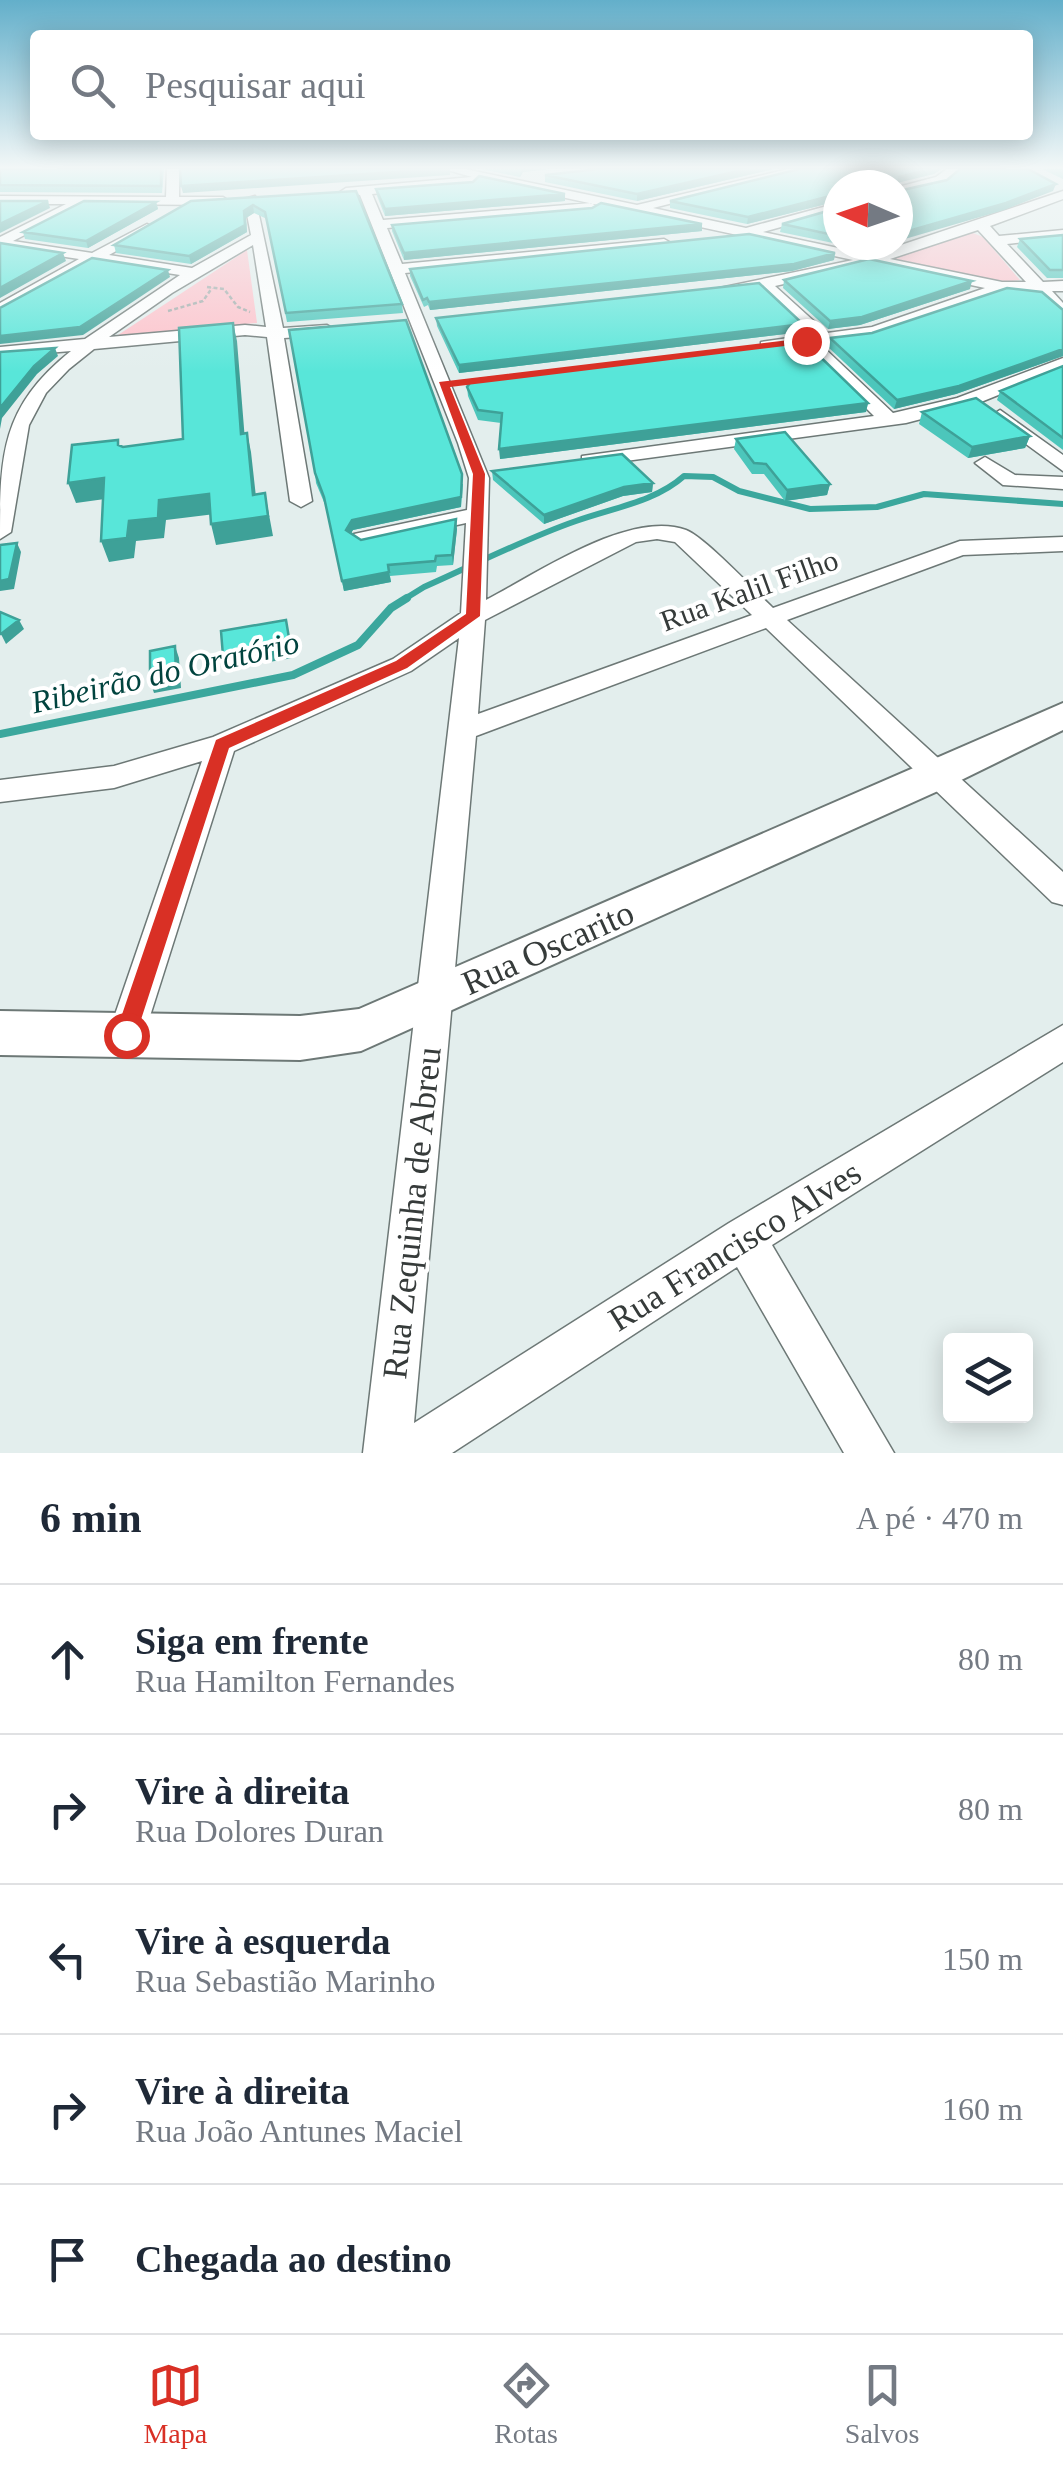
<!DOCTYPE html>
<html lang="pt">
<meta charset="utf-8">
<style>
body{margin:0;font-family:"Times New Roman",serif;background:#f2f2f3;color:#1f2937}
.controls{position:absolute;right:30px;bottom:30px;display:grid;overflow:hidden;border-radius:10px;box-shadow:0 5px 25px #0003}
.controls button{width:90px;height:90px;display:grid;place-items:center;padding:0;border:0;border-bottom:2px solid #e0e1e3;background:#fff;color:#1f2937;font:50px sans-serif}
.compass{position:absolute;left:823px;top:170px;width:90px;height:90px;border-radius:50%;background:#fff;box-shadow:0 5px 25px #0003;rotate:272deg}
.stop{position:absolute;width:30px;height:30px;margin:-22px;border:8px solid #d93025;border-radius:50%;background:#fff}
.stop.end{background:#d93025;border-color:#fff;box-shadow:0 2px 10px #0008}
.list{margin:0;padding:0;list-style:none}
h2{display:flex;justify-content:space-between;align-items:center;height:130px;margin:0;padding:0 40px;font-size:42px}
h2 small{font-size:32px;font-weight:400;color:#747a83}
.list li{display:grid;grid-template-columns:65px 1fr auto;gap:30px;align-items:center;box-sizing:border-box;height:150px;padding:0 40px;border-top:2px solid #e0e1e3}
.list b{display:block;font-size:38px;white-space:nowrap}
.list p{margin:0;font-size:32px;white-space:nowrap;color:#747a83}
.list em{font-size:32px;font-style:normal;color:#747a83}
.icon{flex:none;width:55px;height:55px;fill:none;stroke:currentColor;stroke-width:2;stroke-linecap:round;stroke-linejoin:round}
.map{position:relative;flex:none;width:1063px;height:1453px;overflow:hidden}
.search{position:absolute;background:#fff;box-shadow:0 5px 25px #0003;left:30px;right:30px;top:30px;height:110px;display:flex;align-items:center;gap:25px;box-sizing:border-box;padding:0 35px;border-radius:10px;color:#747a83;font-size:38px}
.sheet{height:880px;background:#fff}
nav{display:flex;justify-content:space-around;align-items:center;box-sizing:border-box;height:140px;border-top:2px solid #e0e1e3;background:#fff;font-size:28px;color:#747a83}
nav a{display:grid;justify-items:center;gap:5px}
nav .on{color:#d93025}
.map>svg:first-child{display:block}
.green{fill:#fec1ca}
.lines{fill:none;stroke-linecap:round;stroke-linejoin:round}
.stream-far1{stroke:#3ba79d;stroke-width:6}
.stream{stroke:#3ba79d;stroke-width:8}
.minor-casing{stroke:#6d7876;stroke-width:3}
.major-casing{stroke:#6d7876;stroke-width:4}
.path{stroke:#a0a9a8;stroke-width:2.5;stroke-dasharray:4 2.5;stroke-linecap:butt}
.minor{fill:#fff;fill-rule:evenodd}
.major{fill:#fff;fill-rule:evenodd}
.wall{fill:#4cc6bb}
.shaded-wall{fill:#3ea198}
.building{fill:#58e6d9;stroke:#3ea198;stroke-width:2.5}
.route{fill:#d93025}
.labels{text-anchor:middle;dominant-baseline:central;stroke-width:8;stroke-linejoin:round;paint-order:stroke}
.street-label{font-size:30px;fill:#363b3a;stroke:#fff}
.water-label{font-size:32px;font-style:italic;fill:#00433e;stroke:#fff}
.near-street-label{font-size:35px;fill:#363b3a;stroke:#fff}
</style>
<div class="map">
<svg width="1063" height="1453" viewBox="0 0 1063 1453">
<rect width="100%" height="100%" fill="#e3eeed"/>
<path class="green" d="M 973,233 L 983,237 L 1020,280 L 1005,282 L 891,258 L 961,234 Z
M 247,250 L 257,323 L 115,337 Z"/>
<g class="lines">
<path class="stream-far1" d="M 403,600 L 424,587 C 474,565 524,539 576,521 C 612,508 655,502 684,476 L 713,477 L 739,491 L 810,509 L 877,507 L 924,494 L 1063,504"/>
<path class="stream" d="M 0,734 L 293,675 L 358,645 L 391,608 L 407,598"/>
<defs>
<path id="minor" d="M 167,169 L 179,169 L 179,197 L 223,197 L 229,201 L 223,205 L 85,204 L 13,241 L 92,253 L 147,224 L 154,228 L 152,231 L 109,255 L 192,268 L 251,235 L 244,199 L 255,196 L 283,328 L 327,325 L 335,330 L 327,335 L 284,338 L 312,501 L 301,507 L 290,501 L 267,337 L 245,335 L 94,349 L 69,369 L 46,393 L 29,425 L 11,532 L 0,539 C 0,455 1,407 71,351 L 0,357 L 0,347 L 85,339 L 180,275 L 96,262 L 0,314 L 0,303 L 79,259 L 0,247 L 0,237 L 66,204 L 0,204 L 0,196 L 166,197 ZM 253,245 L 266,327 L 245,325 L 109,337 L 172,293 Z
M 444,169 L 465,169 L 637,205 L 788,169 L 807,169 L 653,208 L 746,228 L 838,203 L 838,211 L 763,232 L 871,255 L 1063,191 L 1063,199 L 990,226 L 999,236 L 1063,230 L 1063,238 L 1007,244 L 1043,282 L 1063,281 L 1063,291 L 1052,291 L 1063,303 L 1063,317 L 1035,291 L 1004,292 L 881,336 L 820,344 L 893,413 L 957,398 L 1063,358 L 1063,369 L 971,406 L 906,423 L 589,466 L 582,464 L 582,456 L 874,416 L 803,346 L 761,350 L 761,342 L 810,335 L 760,288 L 723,294 L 715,289 L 853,260 L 478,179 L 473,185 L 372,194 L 383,220 L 591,203 L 598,207 L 591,211 L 387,228 L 402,264 L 664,239 L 671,243 L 664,247 L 405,273 L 489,478 L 486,600 C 536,574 630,509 686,530 C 706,538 755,591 773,608 L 960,541 L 1063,537 L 1063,551 L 963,555 L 787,620 L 1063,872 L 1063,905 L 1052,902 L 766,628 L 476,736 L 414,1423 L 729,1223 L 1063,1025 L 1063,1062 L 772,1245 L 894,1453 L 844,1453 L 737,1267 L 452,1453 L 363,1453 L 459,638 L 411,671 L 234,751 L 144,1035 L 139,1047 L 126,1052 L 113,1047 L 108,1035 L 202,761 L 114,788 L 0,802 L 0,780 L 114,766 L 213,737 L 393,659 L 461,613 L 466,523 L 362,546 L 351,539 L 354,534 L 467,510 L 469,478 L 458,443 L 360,195 L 340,192 L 346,188 L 472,177 ZM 978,230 L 1026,282 L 1002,282 L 890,259 ZM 872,264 L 985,288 L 872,327 L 827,333 L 775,286 ZM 657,539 L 675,542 L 752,615 L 478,714 L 485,620 L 636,542 Z
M 947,169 L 960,169 L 944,183 L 898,195 L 898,187 L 936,177 Z
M 1000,410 L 1063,455 L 1063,471 L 993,420 L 991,416 Z
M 985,457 L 1015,475 L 1063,477 L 1063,489 L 1003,485 L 975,463 Z"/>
<path id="major" d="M 1063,703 L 1063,730 L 949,786 L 361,1051 L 300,1060 L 0,1055 L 0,1011 L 300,1016 L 359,1009 Z"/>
</defs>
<use href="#minor" class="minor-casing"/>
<use href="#major" class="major-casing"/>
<path class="path" d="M 207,287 L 224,289 L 238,307 L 250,312
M 168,311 L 203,301 L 212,288"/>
<use href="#minor" class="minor"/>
<use href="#major" class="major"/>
</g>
<path class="wall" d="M 0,169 L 164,169 L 162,193 L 0,192 Z
M 481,169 L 550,169 L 523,172 L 520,177 Z
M 774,169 L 637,201 L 545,182 L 545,175 Z
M 1042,169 L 1063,169 L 1063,179 Z
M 934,174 L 838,185 L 838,201 L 747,224 L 670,208 L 670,201 Z
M 473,182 L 565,194 L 565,201 L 385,216 L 377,196 L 376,189 Z
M 356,191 L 402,304 L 403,313 L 287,322 L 267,219 L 254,213 L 246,218 L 247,232 L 191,264 L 116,253 L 114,245 L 191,201 Z
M 156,202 L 158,209 L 88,248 L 25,239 L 23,232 Z
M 838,208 L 838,244 L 780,232 L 782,224 Z
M 702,224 L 702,231 L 404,260 L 392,231 L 392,225 Z
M 1063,235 L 1063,278 L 1047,278 L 1017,247 L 1020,239 Z
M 842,245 L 884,245 L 866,250 Z
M 835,253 L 834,260 L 792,271 L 430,310 L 428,305 L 424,307 L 410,276 L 410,269 Z
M 784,280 L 970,289 L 860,325 L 828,329 L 783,288 Z
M 1063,310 L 1063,356 L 956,394 L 894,409 L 828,347 L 830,338 Z
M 436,318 L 802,332 L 459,373 L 437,326 Z
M 1063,366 L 1063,450 L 997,400 L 1000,391 Z
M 467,387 L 868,403 L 866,412 L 500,459 L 501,423 L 478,420 L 468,396 Z
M 922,412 L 1030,436 L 1025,448 L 968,458 L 919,424 Z
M 736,439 L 830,484 L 827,495 L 785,501 L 764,474 L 752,474 L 734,449 Z
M 492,471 L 653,483 L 652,492 L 623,496 L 544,524 L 493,480 Z
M 315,473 L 463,484 L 461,507 L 353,530 L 351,533 L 361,540 L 457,529 L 453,565 L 437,566 L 436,572 L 390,576 L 391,582 L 344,591 L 326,507 L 316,483 Z"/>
<path class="shaded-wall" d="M 450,169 L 450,175 L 183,193 L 181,186 Z
M 521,169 L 550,169 L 523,172 L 520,177 Z
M 747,169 L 774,169 L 637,201 L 637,194 Z
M 930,169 L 942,169 L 934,174 L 897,183 L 899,177 Z
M 1056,184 L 1053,191 L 1004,210 L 898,241 L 898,234 Z
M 565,194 L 565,201 L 385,216 L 385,209 Z
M 838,194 L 838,201 L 747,224 L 748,217 Z
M 48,201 L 50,208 L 0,233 L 0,224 Z
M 156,202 L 158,209 L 88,248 L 86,241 Z
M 253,205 L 254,213 L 246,218 L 247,232 L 191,264 L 189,256 Z
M 702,224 L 702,231 L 404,260 L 404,253 Z
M 867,245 L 884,245 L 866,250 Z
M 63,253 L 66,261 L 0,298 L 0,288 Z
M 835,253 L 834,260 L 792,271 L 430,310 L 429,302 Z
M 168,270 L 170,277 L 83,335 L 0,344 L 0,336 Z
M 972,281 L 970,289 L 860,325 L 828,329 L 830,321 Z
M 233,323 L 237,341 L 246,453 L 241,434 Z
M 803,324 L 802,332 L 459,373 L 459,365 Z
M 55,348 L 58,356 L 37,374 L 2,418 L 0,429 L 0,408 L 34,366 Z
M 1063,349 L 1063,356 L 956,394 L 894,409 L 897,400 Z
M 868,403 L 866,412 L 500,459 L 499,449 Z
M 247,433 L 251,452 L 258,515 L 253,495 Z
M 1030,436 L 1025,448 L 968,458 L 972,447 Z
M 462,474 L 461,507 L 353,530 L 347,540 L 346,530 L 352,520 Z
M 104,478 L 112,498 L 76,503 L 68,483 Z
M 653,483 L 652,492 L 623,496 L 544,524 L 544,515 L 624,487 Z
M 830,484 L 827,495 L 785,501 L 787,490 Z
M 265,493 L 273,536 L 216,545 L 211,524 Z
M 209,494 L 215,514 L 166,520 L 164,538 L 136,541 L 134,558 L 109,562 L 101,541 L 159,500 Z
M 456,519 L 457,529 L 453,565 L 452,555 Z
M 17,543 L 21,552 L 14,589 L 0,591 L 0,581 Z
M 389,572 L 391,582 L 344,591 L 342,581 Z
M 19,620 L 24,629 L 6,644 L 1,634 Z
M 286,620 L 293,658 L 228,669 L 223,656 Z
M 175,646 L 179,658 L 181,688 L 154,693 L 150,681 Z"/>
<path class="building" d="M 0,169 L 161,169 L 161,186 L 0,185 Z
M 180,169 L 442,169 L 181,186 Z
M 598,169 L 747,169 L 637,194 L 545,175 Z
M 799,169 L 930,169 L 899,177 L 898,185 L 838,185 L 838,194 L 748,217 L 670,201 Z
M 960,169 L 1028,169 L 1056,184 L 1006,203 L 898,234 L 898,191 L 947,180 Z
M 479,176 L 565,194 L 385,209 L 376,189 L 473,182 Z
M 356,191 L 402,304 L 286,313 L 265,212 L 253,205 L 244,211 L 245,225 L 189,256 L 114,245 L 191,201 Z
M 0,201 L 48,201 L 0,224 Z
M 84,201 L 156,202 L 86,241 L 23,232 Z
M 601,203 L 702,224 L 404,253 L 392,225 L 592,208 Z
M 838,208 L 838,236 L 782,224 Z
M 749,234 L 835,253 L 794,264 L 429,302 L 427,298 L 423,300 L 410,269 Z
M 1063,235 L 1063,270 L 1050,270 L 1020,239 Z
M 0,243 L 63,253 L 0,288 Z
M 92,258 L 168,270 L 80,327 L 0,336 L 0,308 Z
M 869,259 L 972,281 L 862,317 L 830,321 L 784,280 Z
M 759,283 L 803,324 L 459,365 L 436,318 Z
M 1007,288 L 1042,292 L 1063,310 L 1063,349 L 959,386 L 897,400 L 830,338 L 872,333 Z
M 406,320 L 462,474 L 461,497 L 352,520 L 346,530 L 361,540 L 456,519 L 452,555 L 436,556 L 435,561 L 388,565 L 389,572 L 342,581 L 324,497 L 315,473 L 289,330 Z
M 233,323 L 241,434 L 247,433 L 253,495 L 265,493 L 268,516 L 211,524 L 209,494 L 159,500 L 158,518 L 129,521 L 127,538 L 101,541 L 104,478 L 68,483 L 72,445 L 118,440 L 118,445 L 123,447 L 183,439 L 179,328 Z
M 804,341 L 868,403 L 499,449 L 502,413 L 478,410 L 467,387 L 472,380 Z
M 55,348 L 34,366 L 0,408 L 0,352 Z
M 1063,366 L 1063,438 L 1000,391 Z
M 976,398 L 1030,436 L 972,447 L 922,412 Z
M 785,432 L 830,484 L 787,490 L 766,464 L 754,463 L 736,439 Z
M 622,454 L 653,483 L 624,487 L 544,515 L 492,471 Z
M 17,543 L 9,579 L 0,581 L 0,545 Z
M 0,612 L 19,620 L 1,634 L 0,634 Z
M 286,620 L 290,644 L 223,656 L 221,631 Z
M 175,646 L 176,676 L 150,681 L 150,651 Z"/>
<linearGradient id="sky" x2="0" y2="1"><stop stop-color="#63afca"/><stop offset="0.45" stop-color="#f2f7f7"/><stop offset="1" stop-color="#f2f7f7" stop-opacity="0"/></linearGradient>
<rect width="1063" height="372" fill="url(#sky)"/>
<path class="route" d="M 806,338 L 810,343 L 450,387 L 485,474 L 480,616 L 407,668 L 229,748 L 136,1035 L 133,1042 L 126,1045 L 118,1042 L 115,1035 L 216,740 L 396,661 L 466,614 L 473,474 L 439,382 Z"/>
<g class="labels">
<g class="street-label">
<text transform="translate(749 590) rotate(-20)">Rua Kalil Filho</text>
</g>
<g class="water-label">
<text transform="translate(165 672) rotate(-13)">Ribeirão do Oratório</text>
</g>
<g class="near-street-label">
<text transform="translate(548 948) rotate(-24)">Rua Oscarito</text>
<text transform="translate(412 1213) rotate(-84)">Rua Zequinha de Abreu</text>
<text transform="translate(735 1246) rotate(-32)">Rua Francisco Alves</text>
</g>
</g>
</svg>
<div class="controls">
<button><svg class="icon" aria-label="layers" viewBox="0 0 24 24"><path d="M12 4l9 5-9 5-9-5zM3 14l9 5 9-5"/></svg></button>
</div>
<svg class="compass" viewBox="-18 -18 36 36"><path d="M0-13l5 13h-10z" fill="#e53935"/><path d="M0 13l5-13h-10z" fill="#747a83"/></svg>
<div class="stop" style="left:126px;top:1035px"></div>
<div class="stop end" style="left:806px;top:341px"></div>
<div class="search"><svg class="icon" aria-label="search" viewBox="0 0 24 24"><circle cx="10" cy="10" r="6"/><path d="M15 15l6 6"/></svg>Pesquisar aqui</div>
</div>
<section class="sheet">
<h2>6 min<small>A pé · 470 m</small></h2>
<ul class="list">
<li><svg class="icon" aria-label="ahead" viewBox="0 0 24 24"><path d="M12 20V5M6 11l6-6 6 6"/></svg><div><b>Siga em frente</b><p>Rua Hamilton Fernandes</p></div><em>80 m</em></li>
<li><svg class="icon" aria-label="right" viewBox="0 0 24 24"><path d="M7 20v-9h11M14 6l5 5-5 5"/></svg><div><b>Vire à direita</b><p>Rua Dolores Duran</p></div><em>80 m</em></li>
<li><svg class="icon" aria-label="left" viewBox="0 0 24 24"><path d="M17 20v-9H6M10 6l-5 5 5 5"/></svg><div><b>Vire à esquerda</b><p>Rua Sebastião Marinho</p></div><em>150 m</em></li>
<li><svg class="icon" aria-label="right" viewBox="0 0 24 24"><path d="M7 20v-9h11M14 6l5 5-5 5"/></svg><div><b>Vire à direita</b><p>Rua João Antunes Maciel</p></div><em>160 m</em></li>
<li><svg class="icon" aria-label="arrive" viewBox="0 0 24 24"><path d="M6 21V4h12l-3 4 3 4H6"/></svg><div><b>Chegada ao destino</b></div></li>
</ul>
</section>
<nav>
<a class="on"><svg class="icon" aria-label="map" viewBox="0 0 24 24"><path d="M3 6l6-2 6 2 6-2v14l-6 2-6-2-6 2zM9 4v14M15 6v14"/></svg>Mapa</a>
<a><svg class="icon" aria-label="directions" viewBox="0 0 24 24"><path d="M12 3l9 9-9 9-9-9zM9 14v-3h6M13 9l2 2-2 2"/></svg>Rotas</a>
<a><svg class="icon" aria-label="saved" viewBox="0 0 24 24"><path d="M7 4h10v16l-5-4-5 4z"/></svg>Salvos</a>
</nav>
